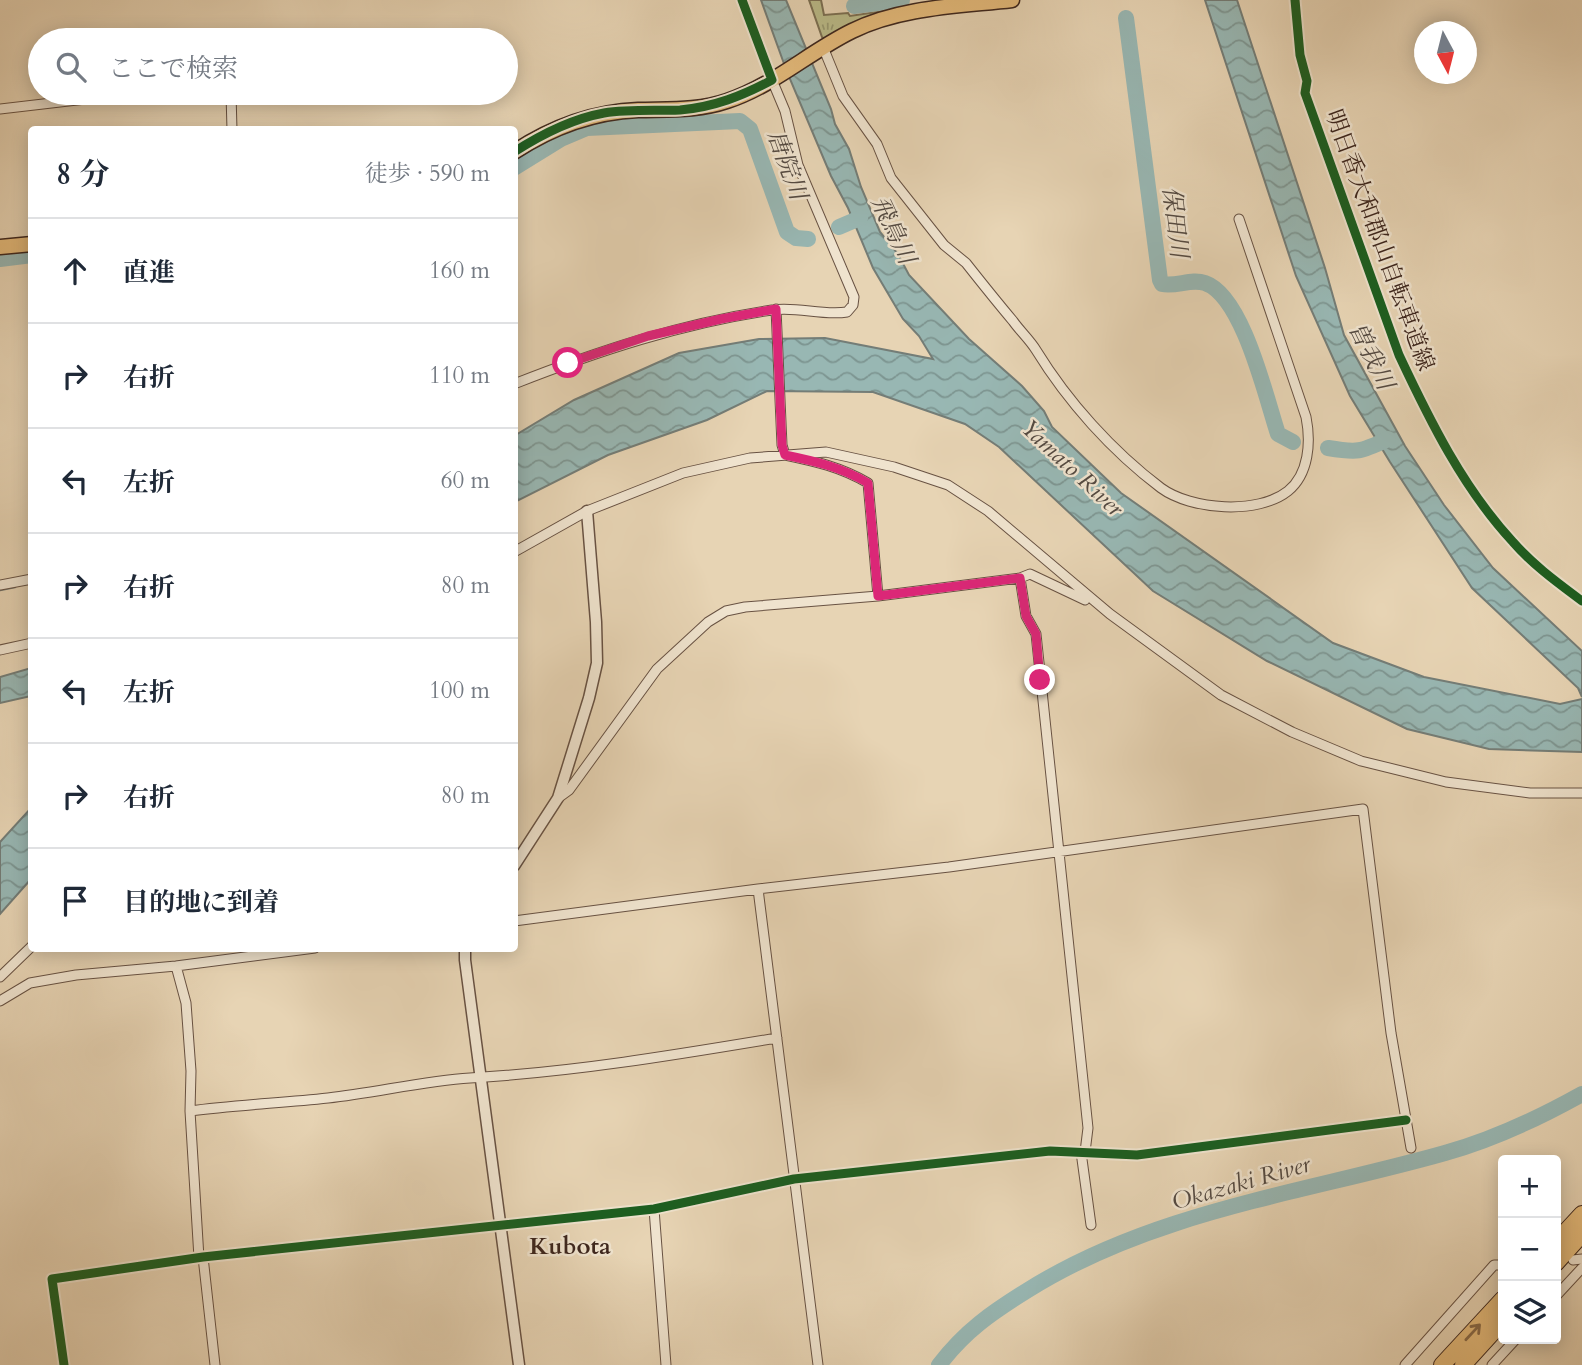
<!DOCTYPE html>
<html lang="ja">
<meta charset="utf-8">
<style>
body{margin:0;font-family:Cardo,"Noto Serif JP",serif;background:#f2f2f3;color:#1f2937}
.controls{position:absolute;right:21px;bottom:21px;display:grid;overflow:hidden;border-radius:7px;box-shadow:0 4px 18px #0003}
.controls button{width:63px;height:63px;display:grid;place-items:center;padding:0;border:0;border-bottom:2px solid #e0e1e3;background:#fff;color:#1f2937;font:35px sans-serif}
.compass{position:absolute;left:1414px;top:21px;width:63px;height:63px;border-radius:50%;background:#fff;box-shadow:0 4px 18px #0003;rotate:173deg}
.stop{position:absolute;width:21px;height:21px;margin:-16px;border:5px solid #db2777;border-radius:50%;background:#fff}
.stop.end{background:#db2777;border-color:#fff;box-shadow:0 2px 7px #0008}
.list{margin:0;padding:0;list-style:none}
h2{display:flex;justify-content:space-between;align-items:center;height:91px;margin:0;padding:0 28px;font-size:30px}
h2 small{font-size:23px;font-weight:400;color:#747a83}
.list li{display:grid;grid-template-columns:46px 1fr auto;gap:21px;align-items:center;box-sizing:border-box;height:105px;padding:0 28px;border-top:2px solid #e0e1e3}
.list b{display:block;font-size:26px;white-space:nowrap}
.list em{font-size:23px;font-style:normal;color:#747a83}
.icon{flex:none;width:38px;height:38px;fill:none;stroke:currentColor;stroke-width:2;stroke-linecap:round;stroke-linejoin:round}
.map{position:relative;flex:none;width:1582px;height:1365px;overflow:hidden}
.search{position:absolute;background:#fff;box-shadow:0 4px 18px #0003;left:28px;top:28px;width:490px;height:77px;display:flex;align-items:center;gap:18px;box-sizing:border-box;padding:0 24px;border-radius:38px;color:#747a83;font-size:26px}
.panel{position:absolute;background:#fff;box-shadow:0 4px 18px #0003;left:28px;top:126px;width:490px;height:826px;border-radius:7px}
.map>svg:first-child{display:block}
.grass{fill:url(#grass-tufts);stroke:#7c7053;stroke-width:2}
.water{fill:url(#water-waves);stroke:#747d77;stroke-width:2}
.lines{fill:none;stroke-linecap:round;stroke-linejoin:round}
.stream{stroke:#747d77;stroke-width:2.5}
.river{stroke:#98b7b3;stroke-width:16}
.minor-casing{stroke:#685243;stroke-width:11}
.tertiary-casing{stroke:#685243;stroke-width:13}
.primary-casing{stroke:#3d261d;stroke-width:17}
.motorway-casing{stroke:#3d261d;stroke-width:18}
.minor{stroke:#efe3ce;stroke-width:9}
.tertiary{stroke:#efe3ce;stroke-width:10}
.primary{stroke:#e4ba7a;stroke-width:14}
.motorway{stroke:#e4ba7a;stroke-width:16}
.cycleway-casing{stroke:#efe3ce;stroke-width:13}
.cycleway{stroke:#1b5e20;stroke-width:9}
.oneway{stroke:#886947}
.route{stroke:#db2777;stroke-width:9}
.labels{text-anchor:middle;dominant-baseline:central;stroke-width:5;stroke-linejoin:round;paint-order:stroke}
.street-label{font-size:23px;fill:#3d261d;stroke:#efe3ce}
.water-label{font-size:24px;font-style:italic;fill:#544a42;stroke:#efe3ce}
.neighbourhood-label{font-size:24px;font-weight:bold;fill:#3d261d;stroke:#efe3ce}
</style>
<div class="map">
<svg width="1582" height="1365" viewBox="0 0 1582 1365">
<defs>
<pattern id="grass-tufts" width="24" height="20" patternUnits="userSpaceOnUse" patternTransform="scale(1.75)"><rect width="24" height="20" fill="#babb89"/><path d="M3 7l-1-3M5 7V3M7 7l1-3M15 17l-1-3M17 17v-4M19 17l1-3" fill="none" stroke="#98986f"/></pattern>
<pattern id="water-waves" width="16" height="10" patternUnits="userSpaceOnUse" patternTransform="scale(1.75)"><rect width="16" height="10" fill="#98b7b3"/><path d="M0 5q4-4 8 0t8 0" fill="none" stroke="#7d9591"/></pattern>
</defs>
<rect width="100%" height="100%" fill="#e7d4b4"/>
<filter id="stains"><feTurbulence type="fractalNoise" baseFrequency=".00286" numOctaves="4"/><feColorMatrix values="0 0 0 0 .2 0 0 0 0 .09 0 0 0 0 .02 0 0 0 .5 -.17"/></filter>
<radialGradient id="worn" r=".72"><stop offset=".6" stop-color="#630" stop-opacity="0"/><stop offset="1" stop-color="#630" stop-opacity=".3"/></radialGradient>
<path class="grass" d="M 809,0 L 821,0 L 824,15 L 848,13 L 850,16 L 911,7 L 825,39 L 822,37 Z"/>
<path class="water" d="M 761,0 L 786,0 L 831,109 L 835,124 L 849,149 L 861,187 L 880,232 L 898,254 L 909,275 L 969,339 L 1022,386 L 1044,411 L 1052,427 L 1121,493 L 1333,643 L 1424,677 L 1560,704 L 1582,699 L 1582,752 L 1489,749 L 1407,729 L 1267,661 L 1153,591 L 999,447 L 965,424 L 873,392 L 767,391 L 707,420 L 608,455 L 515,502 L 514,436 L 574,400 L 679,353 L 759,339 L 825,338 L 933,359 L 919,336 L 903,319 L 873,268 L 848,208 L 831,176 L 787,72 Z
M 1205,0 L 1237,0 L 1325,268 L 1344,335 L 1405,446 L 1444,505 L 1493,568 L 1582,651 L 1582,697 L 1578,688 L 1472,588 L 1390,462 L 1350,396 L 1296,276 Z
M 31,668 L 31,696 L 0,703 L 0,677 Z
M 31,808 L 31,879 L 0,914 L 0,842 Z"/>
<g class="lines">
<path class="stream" d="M 0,590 L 15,587"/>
<path class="river" d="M 854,6 L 902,0
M 1126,18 L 1160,280 L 1162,284 C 1177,287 1191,278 1205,283 C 1243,296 1266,398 1278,434 L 1293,442
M 514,168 L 561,139 L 587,128 L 740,121 L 750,129 L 787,232 L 796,238 L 808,239
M 839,227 L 860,218
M 0,259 L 32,255
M 1328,448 C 1358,453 1360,452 1388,439
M 939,1365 C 965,1331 991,1313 1028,1290 C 1154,1211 1304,1193 1445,1153 C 1492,1140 1539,1118 1582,1094"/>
<defs>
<path id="minor" d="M 823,47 L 843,96 L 877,144 L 891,178 L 944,245 L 966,263 C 981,282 997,302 1013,321 C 1020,331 1030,340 1036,350 C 1068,402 1112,451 1161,488 C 1191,510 1258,515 1288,491 C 1309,474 1311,442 1306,417 L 1239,219
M 231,93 L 232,130
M 0,109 L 137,93
M 776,309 L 782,445 L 785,455 C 814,461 841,467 868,483 L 878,596
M 514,384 C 598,351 683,323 772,310 C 797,306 822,316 847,312 L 853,305 L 854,297 L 798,165 L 785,111 L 772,80
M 514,552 L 587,511 L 683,473 L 750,458 L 826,452 L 894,467 L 948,485 L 988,511 L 1110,614 L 1221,695 L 1292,732 L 1361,761 L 1446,782 L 1530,793 L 1582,793
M 1020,578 L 1026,616 L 1036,634 L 1088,1128 L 1085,1152
M 0,585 L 32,579
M 0,650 L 32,643
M 558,798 L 569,790 L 657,669 L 708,622 L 726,611 L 745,607 L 878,596 L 1020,578 L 1030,574 L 1085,600
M 758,889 L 818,1365
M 514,921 L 758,889 L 949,867 L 1363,809 L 1391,1033 L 1411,1148
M 176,966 L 186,1003 L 191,1071 L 190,1111 L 199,1258
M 0,977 L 32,946
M 0,1001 L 30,983 L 76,975 L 176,966 L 315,948
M 190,1111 C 236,1105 282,1103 328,1098 C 375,1093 423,1081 470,1078 C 573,1072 675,1055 777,1038
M 1081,1152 L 1091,1225
M 654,1209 L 666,1365
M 203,1257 L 215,1365
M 1573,1260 L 1582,1259
M 1556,1296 L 1582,1268
M 64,1365 L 52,1279 L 203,1257 L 654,1209 L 794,1179 L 1050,1151 L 1137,1155 L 1406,1120
M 1405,1365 L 1494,1265 L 1503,1265
M 1492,1365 L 1516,1339"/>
<path id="tertiary" d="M 514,866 L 558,798 L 589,698 L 597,663 L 596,622 L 587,511
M 465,948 L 465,960 L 519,1365"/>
<path id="primary" d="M 514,152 C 552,127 592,112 638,110 C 668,109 698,111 727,101 C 773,86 809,52 852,31 C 900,7 960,6 1012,0
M 0,247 L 32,244"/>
<path id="motorway" d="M 1556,1242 L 1582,1214
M 1556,1263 L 1582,1234
M 1442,1365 L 1503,1299
M 1463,1365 L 1503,1321"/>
</defs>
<use href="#minor" class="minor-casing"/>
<use href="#tertiary" class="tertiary-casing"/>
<use href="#primary" class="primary-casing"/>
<use href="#motorway" class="motorway-casing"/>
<use href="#minor" class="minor"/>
<use href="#tertiary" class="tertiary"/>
<use href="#primary" class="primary"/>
<use href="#motorway" class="motorway"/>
<defs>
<path id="cycleway" d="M 1295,0 L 1300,55 L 1307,81 L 1305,93 L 1399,355 C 1430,421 1463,488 1513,542 C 1533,565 1558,583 1582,601
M 514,152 C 542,134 571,119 604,113 C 629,109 654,111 680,110 C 714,107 742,96 772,80 L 742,0
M 64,1365 L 52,1279 L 203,1257 L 654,1209 L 794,1179 L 1050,1151 L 1137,1155 L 1406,1120"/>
</defs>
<use href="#cycleway" class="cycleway-casing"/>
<use href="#cycleway" class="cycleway"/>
</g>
<defs><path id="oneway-shaft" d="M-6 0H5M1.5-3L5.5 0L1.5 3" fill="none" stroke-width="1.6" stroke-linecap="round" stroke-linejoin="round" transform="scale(1.75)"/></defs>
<use class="oneway" href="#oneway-shaft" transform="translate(1473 1332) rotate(-47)"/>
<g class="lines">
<path class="route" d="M 568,363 L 648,336 L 721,319 L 776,309 L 782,445 L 785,455 C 814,461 841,467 868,483 L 878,596 L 1020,578 L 1026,616 L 1036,634 L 1040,680"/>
</g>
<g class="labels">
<g class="street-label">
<text transform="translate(1380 240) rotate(70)">明日香大和郡山自転車道線</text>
</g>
<g class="water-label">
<text transform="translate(787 165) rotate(70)">唐院川</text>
<text transform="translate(1175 222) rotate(83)">保田川</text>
<text transform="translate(893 230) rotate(65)">飛鳥川</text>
<text transform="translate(1371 356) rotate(64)">曽我川</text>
<text transform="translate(1072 468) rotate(43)">Yamato River</text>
<text transform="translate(1241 1183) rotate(-16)">Okazaki River</text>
</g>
<g class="neighbourhood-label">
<text x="570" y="1246">Kubota</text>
</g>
</g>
<rect width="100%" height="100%" filter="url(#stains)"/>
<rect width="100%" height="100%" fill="url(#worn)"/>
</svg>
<div class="controls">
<button>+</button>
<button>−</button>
<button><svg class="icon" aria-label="layers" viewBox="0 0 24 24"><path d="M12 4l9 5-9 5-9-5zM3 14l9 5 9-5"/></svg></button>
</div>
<svg class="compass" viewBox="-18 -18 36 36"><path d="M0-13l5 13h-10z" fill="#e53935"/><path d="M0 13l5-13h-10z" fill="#747a83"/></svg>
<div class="stop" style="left:568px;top:363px"></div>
<div class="stop end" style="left:1040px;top:680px"></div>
<div class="search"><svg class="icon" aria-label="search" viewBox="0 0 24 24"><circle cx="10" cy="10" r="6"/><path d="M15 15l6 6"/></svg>ここで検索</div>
<section class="panel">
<h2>8 分<small>徒歩 · 590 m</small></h2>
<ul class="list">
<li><svg class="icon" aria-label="ahead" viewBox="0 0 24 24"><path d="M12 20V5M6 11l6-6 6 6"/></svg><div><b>直進</b></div><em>160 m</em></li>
<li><svg class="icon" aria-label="right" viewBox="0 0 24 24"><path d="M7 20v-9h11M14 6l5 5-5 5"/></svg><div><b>右折</b></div><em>110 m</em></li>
<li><svg class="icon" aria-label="left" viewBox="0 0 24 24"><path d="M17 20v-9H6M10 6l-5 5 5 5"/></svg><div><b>左折</b></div><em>60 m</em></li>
<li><svg class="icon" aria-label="right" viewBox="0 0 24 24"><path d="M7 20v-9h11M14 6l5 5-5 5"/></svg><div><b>右折</b></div><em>80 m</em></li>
<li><svg class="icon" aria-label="left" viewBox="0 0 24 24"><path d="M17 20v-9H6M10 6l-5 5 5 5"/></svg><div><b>左折</b></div><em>100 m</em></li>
<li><svg class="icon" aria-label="right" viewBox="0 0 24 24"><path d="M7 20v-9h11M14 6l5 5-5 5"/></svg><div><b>右折</b></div><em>80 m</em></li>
<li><svg class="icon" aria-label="arrive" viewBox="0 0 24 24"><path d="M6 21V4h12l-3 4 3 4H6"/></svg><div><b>目的地に到着</b></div></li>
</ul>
</section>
</div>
